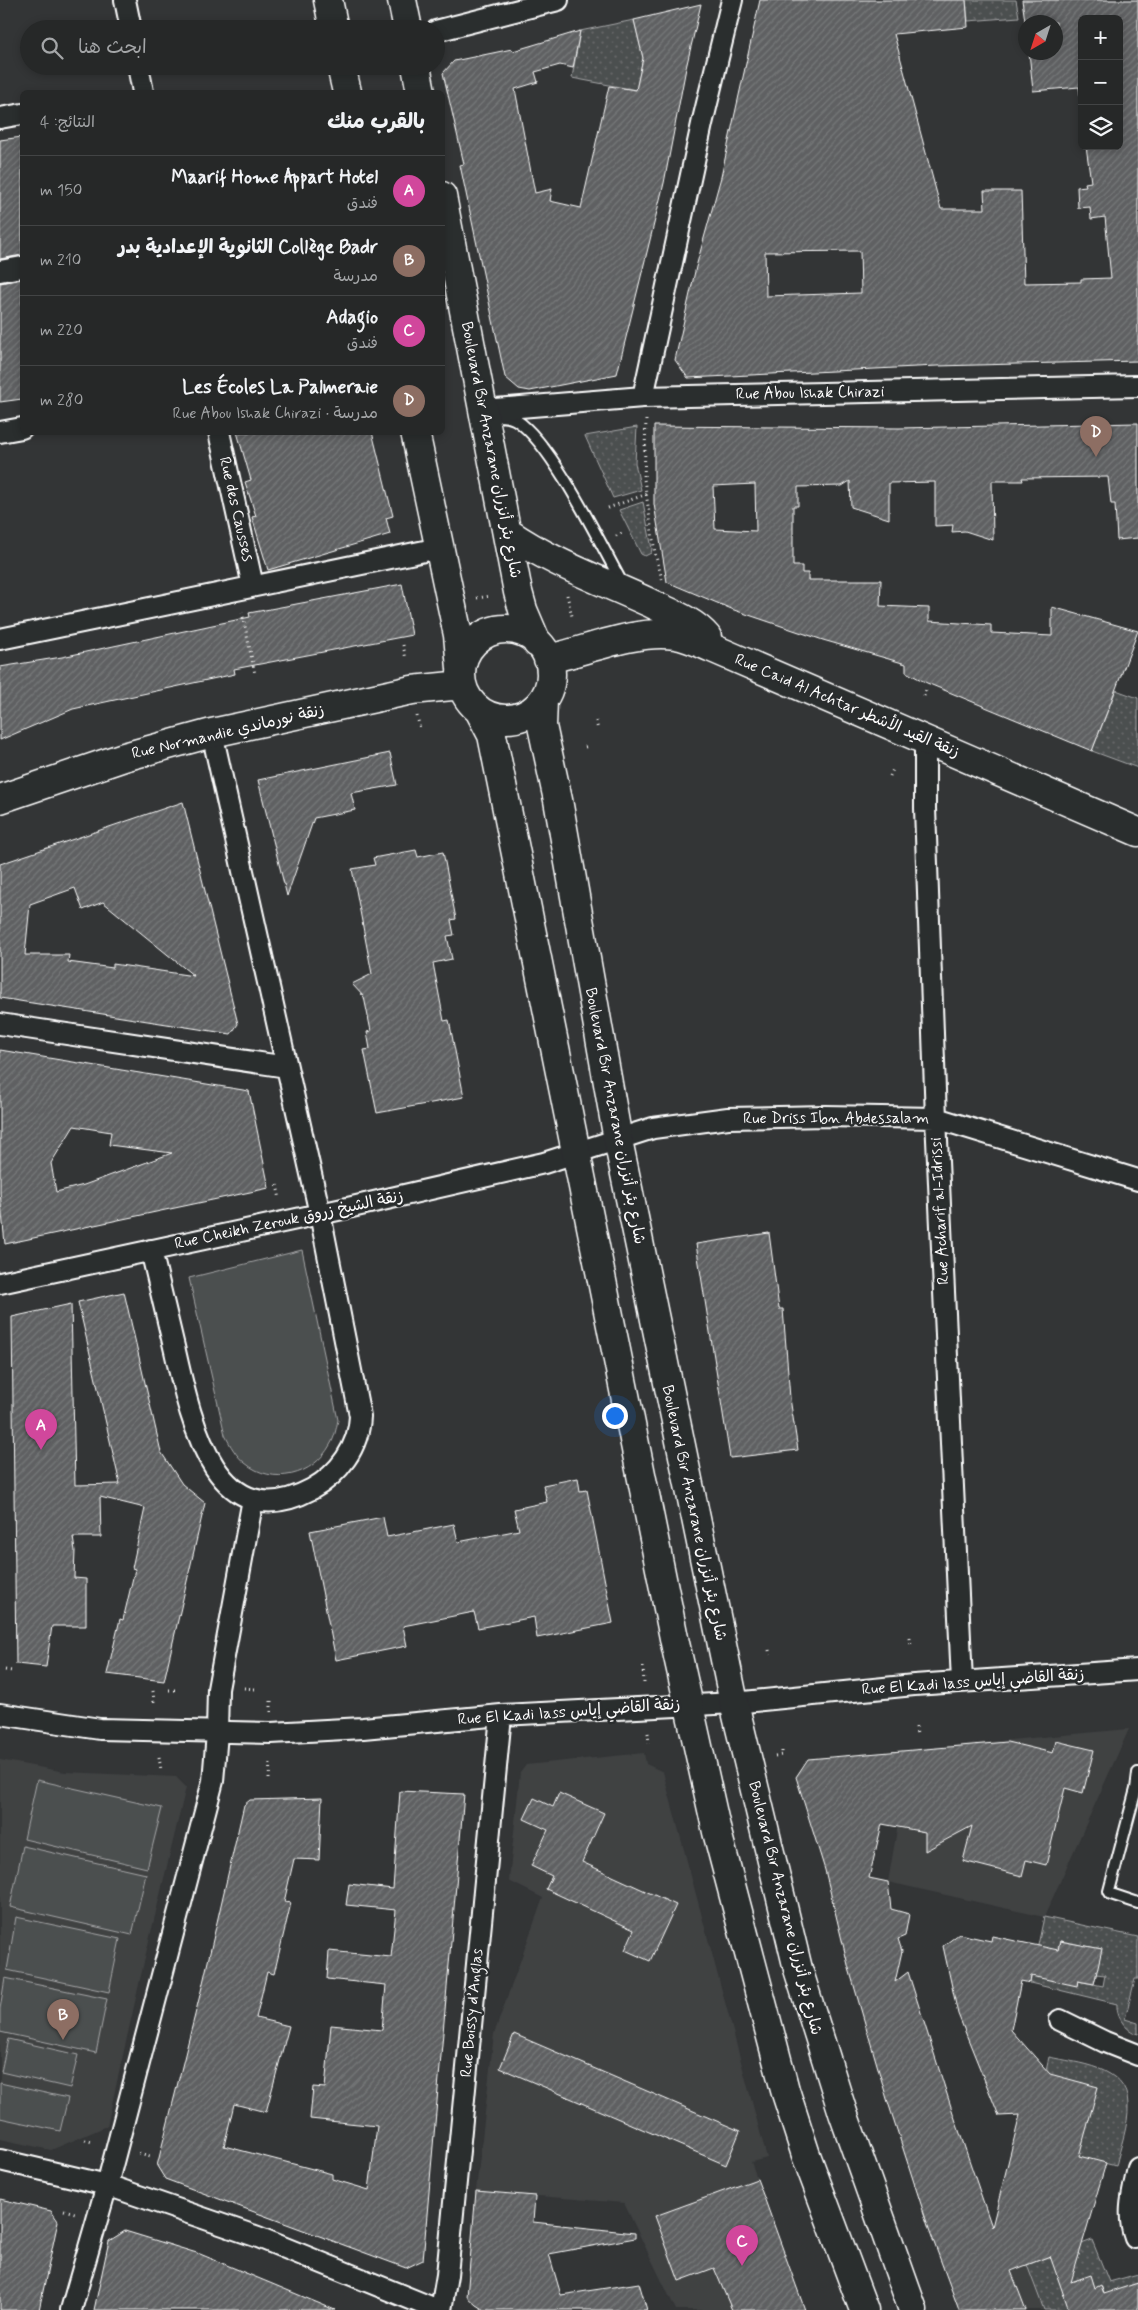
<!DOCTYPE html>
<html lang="ar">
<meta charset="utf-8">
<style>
body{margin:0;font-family:Mynerve,"Playpen Sans Arabic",sans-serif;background:#323434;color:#f1f3f6;direction:rtl}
.controls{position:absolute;right:15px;top:15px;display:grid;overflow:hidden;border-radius:8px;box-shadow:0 2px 8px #0003}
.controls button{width:45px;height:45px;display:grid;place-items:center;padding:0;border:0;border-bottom:1px solid #424445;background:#262828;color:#f1f3f6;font:25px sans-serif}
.compass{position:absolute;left:1018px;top:15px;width:45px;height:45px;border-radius:50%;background:#262828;box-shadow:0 2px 8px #0003;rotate:219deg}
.you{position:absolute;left:614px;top:1415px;width:18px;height:18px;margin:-12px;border:4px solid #fff;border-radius:50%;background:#1a73e8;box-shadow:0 0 0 8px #1a73e833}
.badge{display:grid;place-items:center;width:32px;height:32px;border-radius:50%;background:#ffd166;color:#fff;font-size:16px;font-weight:700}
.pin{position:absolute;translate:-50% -41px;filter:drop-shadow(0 1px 2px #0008)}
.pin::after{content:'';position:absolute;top:26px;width:18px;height:15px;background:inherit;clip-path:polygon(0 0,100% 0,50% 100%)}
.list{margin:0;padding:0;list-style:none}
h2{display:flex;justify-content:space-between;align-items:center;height:65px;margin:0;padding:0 20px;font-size:21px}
h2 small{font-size:16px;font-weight:400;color:#a4a6a8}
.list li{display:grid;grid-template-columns:32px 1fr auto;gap:15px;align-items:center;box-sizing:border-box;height:70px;padding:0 20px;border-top:1px solid #424445}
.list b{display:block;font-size:19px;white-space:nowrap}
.list p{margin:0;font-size:16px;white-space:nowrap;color:#a4a6a8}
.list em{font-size:16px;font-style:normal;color:#a4a6a8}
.icon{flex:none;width:28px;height:28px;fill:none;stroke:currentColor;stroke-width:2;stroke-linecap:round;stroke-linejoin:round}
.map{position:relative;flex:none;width:1138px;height:2310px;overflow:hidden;direction:ltr}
.search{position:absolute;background:#262828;box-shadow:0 2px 8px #0003;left:20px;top:20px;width:425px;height:55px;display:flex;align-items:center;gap:12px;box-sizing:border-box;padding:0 18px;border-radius:28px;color:#a4a6a8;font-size:19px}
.panel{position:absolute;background:#262828;box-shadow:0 2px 8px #0003;left:20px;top:90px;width:425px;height:345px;border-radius:8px;direction:rtl}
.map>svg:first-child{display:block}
.built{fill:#404243}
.green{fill:url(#green-dots);stroke:#a6a7a8;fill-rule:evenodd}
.pitch{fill:#4c4f50;stroke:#a6a7a8}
.building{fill:url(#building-hatch);stroke:#fff;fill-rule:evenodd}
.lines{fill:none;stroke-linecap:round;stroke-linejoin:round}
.lane-casing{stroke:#fff;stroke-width:14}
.street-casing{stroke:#fff;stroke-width:24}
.secondary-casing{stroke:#fff;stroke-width:31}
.path{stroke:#fff;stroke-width:3;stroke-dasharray:1 4;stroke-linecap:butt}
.lane{stroke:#2a2d2e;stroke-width:10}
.street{stroke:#2a2d2e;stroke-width:20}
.secondary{stroke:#2a2d2e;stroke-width:28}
.labels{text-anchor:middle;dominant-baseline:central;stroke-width:5;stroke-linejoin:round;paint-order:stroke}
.street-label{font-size:16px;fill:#fff;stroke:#2a2d2e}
</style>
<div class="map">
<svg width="1138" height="2310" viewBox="0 0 1138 2310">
<defs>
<pattern id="green-dots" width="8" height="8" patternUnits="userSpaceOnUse" patternTransform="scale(1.25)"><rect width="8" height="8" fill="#4c4f50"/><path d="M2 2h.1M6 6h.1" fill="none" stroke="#67696a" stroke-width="1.8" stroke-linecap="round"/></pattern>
<pattern id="building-hatch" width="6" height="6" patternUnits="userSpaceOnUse" patternTransform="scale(1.25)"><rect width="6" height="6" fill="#5f6162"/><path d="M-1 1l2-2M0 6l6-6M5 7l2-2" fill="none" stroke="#77797a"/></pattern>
</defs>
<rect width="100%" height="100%" fill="#333536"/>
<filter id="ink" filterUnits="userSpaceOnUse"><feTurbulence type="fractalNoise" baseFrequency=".02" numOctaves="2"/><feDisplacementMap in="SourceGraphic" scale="10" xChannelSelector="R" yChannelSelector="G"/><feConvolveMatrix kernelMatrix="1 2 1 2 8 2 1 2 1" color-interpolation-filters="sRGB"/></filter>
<g filter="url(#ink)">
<path class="built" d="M 1129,1729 L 1044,1917 L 888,1882 L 911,1749 Z
M 644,1753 L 646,1764 L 663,1772 L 767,2158 L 751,2162 L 805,2310 L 676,2310 L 624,2203 L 476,2191 L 494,2034 L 543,1898 L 509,1881 L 520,1773 L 526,1765 Z
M 0,1760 L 65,1772 L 176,1777 L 186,1787 L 146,1953 L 107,2126 L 51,2150 L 0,2139 Z
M 1027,2265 L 1044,2310 L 959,2310 L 953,2294 Z"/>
<path class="green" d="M 966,0 L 1016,0 L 1019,17 L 968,21 Z
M 634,20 L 643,58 L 636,90 L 572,78 L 580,31 Z
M 637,427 L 635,463 L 641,490 L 613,498 L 585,436 Z
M 643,502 L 652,549 L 651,553 L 645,556 L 641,554 L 619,510 Z
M 1116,690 L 1138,698 L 1138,768 L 1092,751 Z
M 1044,1917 L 1138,1937 L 1138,1979 L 1135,1979 L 1125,2019 L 1138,2023 L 1138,2034 C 1126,2031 1116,2017 1117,2004 L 1030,1983 ZM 1060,1941 L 1101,1949 L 1096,1974 L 1105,1975 L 1103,1986 L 1078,1981 L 1077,1985 L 1053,1975 Z
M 1049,2057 C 1076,2063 1128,2066 1128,2105 C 1129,2125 1120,2147 1116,2166 L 1047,2149 L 1032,2129 Z
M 1092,2240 L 1109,2282 L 1138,2274 L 1138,2283 L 1131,2285 L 1138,2307 L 1106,2298 L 1101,2286 L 1095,2288 L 1091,2276 L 1070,2310 L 1044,2310 L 1027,2265 Z"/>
<path class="pitch" d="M 302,1250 L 338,1420 C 336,1429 335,1437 330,1445 C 313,1476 273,1486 245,1463 C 236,1456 230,1445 225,1435 L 189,1278 Z
M 37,1780 L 162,1808 L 147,1868 L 24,1839 Z
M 23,1846 L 146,1874 L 132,1935 L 10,1907 Z
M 16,1917 L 120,1939 L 109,1992 L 7,1970 Z
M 5,1978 L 107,1999 L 96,2053 L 0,2032 L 0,2009 Z
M 8,2039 L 78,2055 L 70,2088 L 1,2072 Z
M 0,2083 L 68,2098 L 60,2131 L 0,2118 Z"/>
<path class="building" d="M 760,0 L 966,0 L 968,27 L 894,34 L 941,209 L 985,209 L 984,191 L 1021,191 L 1024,283 L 1081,282 L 1081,279 L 1111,278 L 1105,217 L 1091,219 L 1090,207 L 1078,208 L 1077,187 L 1086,186 L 1085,183 L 1091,182 L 1086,146 L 1119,146 L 1119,19 L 1082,19 L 1082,112 L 1079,87 L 1033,91 L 1029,52 L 1056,52 L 1056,22 L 1026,22 L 1026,28 L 1022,0 L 1138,0 L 1138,361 L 937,366 L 688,378 L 675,360 L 696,267 L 721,177 ZM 860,251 L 861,293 L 766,296 L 765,252 Z
M 701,4 L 686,68 L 664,183 L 617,374 L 530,391 L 519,389 L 505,377 L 460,165 L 464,164 L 443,73 L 454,61 L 512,49 L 513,51 L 580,31 L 573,68 L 560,65 L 535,72 L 538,82 L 515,89 L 535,193 L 552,189 L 550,201 L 581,208 L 609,86 L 636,90 L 643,58 L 634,20 Z
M 22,137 L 22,255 L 0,259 L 0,140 Z
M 22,279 L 22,399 L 0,402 L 0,283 Z
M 1138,423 L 1138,538 L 1117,540 L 1115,504 L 1111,504 L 1108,477 L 1022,478 L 1023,481 L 992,481 L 993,540 L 965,531 L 952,532 L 953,525 L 935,526 L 935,482 L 889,483 L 889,519 L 851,507 L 850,481 L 842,486 L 798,487 L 798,506 L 793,506 L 793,566 L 802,566 L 802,573 L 808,573 L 808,580 L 881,580 L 880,606 L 929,608 L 929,621 L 991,625 L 991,633 L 1052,636 L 1052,607 L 1138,631 L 1092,751 L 927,683 L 906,672 L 906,664 L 823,640 L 734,610 L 667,582 L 654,504 L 654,426 L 899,428 ZM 755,484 L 756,531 L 715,529 L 713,486 Z
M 237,432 L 372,432 L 393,516 L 386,518 L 390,534 L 268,570 L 252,517 L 256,516 L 245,482 L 251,480 Z
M 402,584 L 412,635 L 234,669 L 235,674 L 73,709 L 0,740 L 0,667 L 62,657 L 250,617 L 249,613 Z
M 390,753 L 397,785 L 351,793 L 355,810 L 314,818 L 287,896 L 258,780 Z
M 183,802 L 238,1024 L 231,1034 L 0,998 L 0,864 ZM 75,888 L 83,910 L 103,902 L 194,976 L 113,964 L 113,968 L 68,962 L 69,955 L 25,955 L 30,904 Z
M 416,850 L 418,857 L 443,852 L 456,919 L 451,920 L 454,935 L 447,936 L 452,959 L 433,963 L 444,1021 L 449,1020 L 464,1097 L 377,1113 L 364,1050 L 370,1049 L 367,1032 L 371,1031 L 364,997 L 352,984 L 372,974 L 352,869 L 375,865 L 373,858 Z
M 0,1050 L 249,1091 L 269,1188 L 5,1244 L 0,1193 ZM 74,1126 L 111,1132 L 109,1145 L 172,1153 L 84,1185 L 56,1192 L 51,1163 Z
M 769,1233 L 779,1309 L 783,1309 L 790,1398 L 798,1450 L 730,1458 L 696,1244 Z
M 124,1292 L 161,1452 L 182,1484 L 205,1503 L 164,1681 L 107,1674 L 120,1619 L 123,1620 L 135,1569 L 132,1568 L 145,1508 L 100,1497 L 101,1537 L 73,1537 L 75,1551 L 74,1578 L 86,1579 L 86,1626 L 52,1626 L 46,1667 L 16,1664 L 12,1317 L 71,1304 L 75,1485 L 120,1484 L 78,1302 Z
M 578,1478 L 580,1491 L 587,1490 L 613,1623 L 537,1638 L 534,1617 L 478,1628 L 474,1612 L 403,1626 L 407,1646 L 336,1660 L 310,1531 L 383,1517 L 387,1537 L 454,1524 L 458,1542 L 519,1530 L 514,1509 L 547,1502 L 543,1485 Z
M 1056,1741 L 1094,1750 L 1083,1793 L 1065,1788 L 1046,1865 L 1026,1860 L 1022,1876 L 963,1861 L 972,1826 L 925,1851 L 925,1832 L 882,1824 L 869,1878 L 888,1882 L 891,1909 L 909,1914 L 905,1936 L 898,1939 L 902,1951 L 895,1982 L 908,1972 L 953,2113 L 992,2227 L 1020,2115 L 999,2116 L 958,2014 L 943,1946 L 959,1934 L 991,1941 L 992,1936 L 1058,1950 L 1060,1941 L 1102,1949 L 1094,1984 L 1078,1981 L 1077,1986 L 1031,1976 L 1030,1983 L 1021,1981 L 1011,2030 L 1050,2074 L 1098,2087 L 1079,2156 L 1106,2163 L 1071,2282 L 1091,2275 L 1095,2288 L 1101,2285 L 1104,2294 L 1138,2283 L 1138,2310 L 1069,2310 L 1050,2256 L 1011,2271 L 1026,2310 L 959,2310 L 929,2229 L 887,2099 L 848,1965 L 825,1870 L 796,1777 L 808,1759 L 1007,1742 L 1053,1753 Z
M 400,1791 L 464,1794 L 423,2260 L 406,2268 L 165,2179 L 157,2166 L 203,1983 L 244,1805 L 250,1800 L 322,1798 L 319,1860 L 294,1859 L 284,1902 L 291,1903 L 274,1974 L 267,1972 L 256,2018 L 289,2026 L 266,2112 L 234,2104 L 224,2146 L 332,2174 L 332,2179 L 369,2190 L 377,2126 L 310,2119 L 313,2087 L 325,2088 L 331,2025 L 382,2030 L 386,1985 L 327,1979 L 329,1951 L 391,1957 L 396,1910 L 346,1905 L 349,1884 L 393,1889 Z
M 559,1793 L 604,1813 L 582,1862 L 676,1905 L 650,1961 L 625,1950 L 634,1930 L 546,1889 L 552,1876 L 531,1866 L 548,1830 L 524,1819 L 534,1798 L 553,1807 Z
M 514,2034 L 740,2131 L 726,2165 L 500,2068 Z
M 757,2179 L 765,2200 L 805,2310 L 732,2310 L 714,2268 L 679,2281 L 655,2216 Z
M 476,2191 L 535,2196 L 533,2222 L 635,2233 L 635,2238 L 549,2254 L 561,2295 L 639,2283 L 647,2310 L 484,2310 L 476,2305 L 467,2297 Z
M 0,2199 L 51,2211 L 58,2221 L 39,2310 L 0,2310 Z
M 125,2231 L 200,2254 L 335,2310 L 94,2310 L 109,2241 Z"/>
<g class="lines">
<defs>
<path id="lane" d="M 497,416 C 504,416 510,416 516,420 C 552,443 600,543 622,583
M 1138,1773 L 1136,1789 L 1109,1891 L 1111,1894 L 1138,1903"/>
<path id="street" d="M 125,0 L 131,29
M 436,31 L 558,0
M 138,66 L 143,92
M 0,118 L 22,114
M 0,271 L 22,267
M 643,397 L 702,124 L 732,0
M 483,410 L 643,397 L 1138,386
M 0,432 L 22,428
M 219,432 L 253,586
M 0,639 L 439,548
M 925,740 L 925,808 L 936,1118 L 962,1682
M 0,1024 L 287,1067
M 151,1250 C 159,1284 167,1317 175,1351 C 190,1417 215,1541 312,1489 C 339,1474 359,1447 360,1416 L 320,1214 L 212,733
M 0,1283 L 352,1207 L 544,1163 L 653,1128 L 728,1118 L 825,1116 L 936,1118 L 1138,1180
M 0,1714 L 100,1729 L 271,1733 L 363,1728 L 501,1715 L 734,1703 L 914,1685 L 1138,1670
M 1060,2020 L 1105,2042 L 1138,2055
M 0,2160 L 107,2185 L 258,2237 L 438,2310
M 1135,2238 C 1126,2214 1133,2192 1138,2168
M 71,2310 L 107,2185 L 213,1781 L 217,1733 L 218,1689 L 253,1499
M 441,2310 L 447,2275 L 501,1715"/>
<path id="secondary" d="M 328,0 L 334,29
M 402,0 L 408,29
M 341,66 L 347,92
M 416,66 L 421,92
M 442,196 L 518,592 L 523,610 L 537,643
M 415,432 L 458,635 L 461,668
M 507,532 C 550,562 600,580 648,602 C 668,612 693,620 707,637
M461 674a45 45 0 1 1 90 0a45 45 0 1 1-90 0Z
M 548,659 C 586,651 636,629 675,635 C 688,637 700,643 712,648 L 1138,832
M 543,700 L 542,726 L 558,800 L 618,1140 L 734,1703 L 798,1969 L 843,2113 L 913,2310
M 479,710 L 492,735 L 675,1643 L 717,1832 L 785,2090 L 806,2155 L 864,2310
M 0,799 L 124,757 L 212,733 L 412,690 L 462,685"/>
</defs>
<use href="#lane" class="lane-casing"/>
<use href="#street" class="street-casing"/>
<use href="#secondary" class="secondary-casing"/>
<path class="path" d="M 646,420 L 644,479 L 655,553 L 662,579
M 608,508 L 647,494
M 616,536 L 622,533
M 567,595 L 572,616
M 477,598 L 491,596
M 242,612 L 255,674
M 403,645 L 406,659
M 924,696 L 926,690
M 417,716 L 420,729
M 596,721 L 598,730
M 585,747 L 589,746
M 890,776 L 894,767
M 277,1185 L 280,1199
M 910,1638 L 911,1646
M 769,1650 L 770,1655
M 643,1667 L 644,1683
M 5,1670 L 12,1671
M 244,1688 L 255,1689
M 169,1690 L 178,1690
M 153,1691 L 154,1702
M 271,1701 L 271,1712
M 916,1727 L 917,1735
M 648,1733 L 649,1743
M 775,1756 L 782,1755 L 782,1750
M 159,1757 L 161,1770
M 269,1779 L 270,1762
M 85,2140 L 92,2142
M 139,2154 L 150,2157
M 64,2210 L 75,2213"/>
<use href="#lane" class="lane"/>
<use href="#street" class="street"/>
<use href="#secondary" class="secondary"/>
</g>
</g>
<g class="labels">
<g class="street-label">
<text transform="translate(810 393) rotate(-1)">Rue Abou Ishak Chirazi</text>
<text transform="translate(491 450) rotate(79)">Boulevard Bir Anzarane شارع بئر أنزران</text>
<text transform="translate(236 509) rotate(77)">Rue des Causses</text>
<text transform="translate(847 706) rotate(23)">Rue Caid Al Achtar زنقة القيد الأشطر</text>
<text transform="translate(228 732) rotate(-13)">Rue Normandie زنقة نورماندي</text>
<text transform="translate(615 1116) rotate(79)">Boulevard Bir Anzarane شارع بئر أنزران</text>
<text x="836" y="1118">Rue Driss Ibn Abdessalam</text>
<text transform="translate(940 1211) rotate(-93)">Rue Acharif al-Idrissi</text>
<text transform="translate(289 1220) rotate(-12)">Rue Cheikh Zerouk زنقة الشيخ زروق</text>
<text transform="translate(694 1513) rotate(78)">Boulevard Bir Anzarane شارع بئر أنزران</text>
<text transform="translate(973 1682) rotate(-4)">Rue El Kadi Iass زنقة القاضي إياس</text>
<text transform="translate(569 1712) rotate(-4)">Rue El Kadi Iass زنقة القاضي إياس</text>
<text transform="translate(785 1908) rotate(76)">Boulevard Bir Anzarane شارع بئر أنزران</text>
<text transform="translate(472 2013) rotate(-85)">Rue Boissy d’Anglas</text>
</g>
</g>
</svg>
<div class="controls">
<button>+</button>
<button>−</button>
<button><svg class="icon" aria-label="layers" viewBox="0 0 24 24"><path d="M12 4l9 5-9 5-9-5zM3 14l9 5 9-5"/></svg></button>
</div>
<svg class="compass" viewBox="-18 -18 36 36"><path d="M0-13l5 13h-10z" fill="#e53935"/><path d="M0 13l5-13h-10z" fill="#a4a6a8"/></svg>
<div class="you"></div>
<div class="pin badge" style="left:41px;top:1450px;background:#d1479c">A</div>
<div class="pin badge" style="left:63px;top:2040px;background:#8d6e63">B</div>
<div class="pin badge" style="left:742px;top:2266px;background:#d1479c">C</div>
<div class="pin badge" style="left:1096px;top:457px;background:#8d6e63">D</div>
<div class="search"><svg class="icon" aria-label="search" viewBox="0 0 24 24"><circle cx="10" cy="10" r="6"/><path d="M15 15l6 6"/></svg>ابحث هنا</div>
<section class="panel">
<h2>بالقرب منك<small>النتائج: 4</small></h2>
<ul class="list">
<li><span class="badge" style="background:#d1479c">A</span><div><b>Maarif Home Appart Hotel</b><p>فندق</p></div><em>150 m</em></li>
<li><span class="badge" style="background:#8d6e63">B</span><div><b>Collège Badr الثانوية الإعدادية بدر</b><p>مدرسة</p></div><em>210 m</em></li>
<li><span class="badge" style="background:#d1479c">C</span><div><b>Adagio</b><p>فندق</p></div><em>220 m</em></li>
<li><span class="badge" style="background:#8d6e63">D</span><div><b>Les Écoles La Palmeraie</b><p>مدرسة · Rue Abou Ishak Chirazi</p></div><em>280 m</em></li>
</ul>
</section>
</div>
